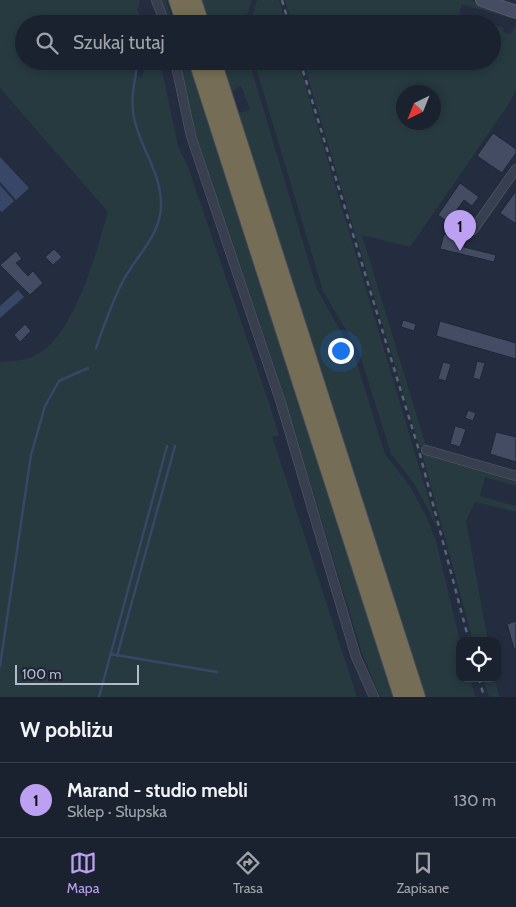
<!DOCTYPE html>
<html lang="pl">
<meta charset="utf-8">
<style>
body{margin:0;font-family:Cabin,sans-serif;background:#282f3b;color:#f1f3f6}
.controls{position:absolute;right:15px;bottom:15px;display:grid;overflow:hidden;border-radius:10px;box-shadow:0 2px 8px #0003}
.controls button{width:45px;height:45px;display:grid;place-items:center;padding:0;border:0;border-bottom:1px solid #393f4b;background:#1b222f;color:#f1f3f6;font:25px sans-serif}
.compass{position:absolute;left:396px;top:85px;width:45px;height:45px;border-radius:50%;background:#1b222f;box-shadow:0 2px 8px #0003;rotate:223deg}
.scale{position:absolute;left:15px;bottom:12px;width:124px;box-sizing:border-box;padding-left:5px;border:2px solid #b5baca;border-top:0;font-size:14px;line-height:18px;white-space:nowrap;color:#b5baca;-webkit-text-stroke:4px #1d2434;paint-order:stroke}
.you{position:absolute;left:340px;top:350px;width:18px;height:18px;margin:-12px;border:4px solid #fff;border-radius:50%;background:#1a73e8;box-shadow:0 0 0 8px #1a73e833}
.badge{display:grid;place-items:center;width:32px;height:32px;border-radius:50%;background:#bca0f2;color:#111;font-size:16px;font-weight:700}
.pin{position:absolute;translate:-50% -41px;filter:drop-shadow(0 1px 2px #0008)}
.pin::after{content:'';position:absolute;top:26px;width:18px;height:15px;background:inherit;clip-path:polygon(0 0,100% 0,50% 100%)}
.list{margin:0;padding:0;list-style:none}
h2{display:flex;justify-content:space-between;align-items:center;height:65px;margin:0;padding:0 20px;font-size:21px}
h2 small{font-size:16px;font-weight:400;color:#a0a4aa}
.list li{display:grid;grid-template-columns:32px 1fr auto;gap:15px;align-items:center;box-sizing:border-box;height:75px;padding:0 20px;border-top:1px solid #393f4b}
.list b{display:block;font-size:19px;white-space:nowrap}
.list p{margin:0;font-size:16px;white-space:nowrap;color:#a0a4aa}
.list em{font-size:16px;font-style:normal;color:#a0a4aa}
.icon{flex:none;width:28px;height:28px;fill:none;stroke:currentColor;stroke-width:2;stroke-linecap:round;stroke-linejoin:round}
.map{position:relative;flex:none;width:516px;height:697px;overflow:hidden}
.search{position:absolute;background:#1b222f;box-shadow:0 2px 8px #0003;left:15px;right:15px;top:15px;height:55px;display:flex;align-items:center;gap:12px;box-sizing:border-box;padding:0 18px;border-radius:28px;color:#a0a4aa;font-size:19px}
.sheet{height:140px;background:#1b222f}
nav{display:flex;justify-content:space-around;align-items:center;box-sizing:border-box;height:70px;border-top:1px solid #393f4b;background:#1b222f;font-size:14px;color:#a0a4aa}
nav a{display:grid;justify-items:center;gap:2px}
nav .on{color:#bca0f2}
.map>svg:first-child{display:block}
.green{fill:#263a40;fill-rule:evenodd}
.water{fill:#384667}
.lines{fill:none;stroke-linecap:round;stroke-linejoin:round}
.stream{stroke:#384667;stroke-width:2.5}
.building{fill:#434c62;stroke:#1f2636}
.street-casing{stroke:#565d6d;stroke-width:10}
.secondary-casing{stroke:#565d6d;stroke-width:14}
.highway-casing{stroke:#434a5a;stroke-width:18}
.street{stroke:#383f4f;stroke-width:9}
.secondary{stroke:#464d62;stroke-width:12}
.highway{stroke:#756d55;stroke-width:16}
.rail{stroke:#5a6376;stroke-width:2.5;stroke-dasharray:5 5;stroke-linecap:butt}
</style>
<div class="map">
<svg width="516" height="697" viewBox="0 0 516 697">
<rect width="100%" height="100%" fill="#242d3f"/>
<path class="green" d="M 0,0 L 139,0 L 140,3 L 137,9 L 143,24 L 24,24 L 24,61 L 131,61 L 130,65 L 138,76 L 142,77 L 146,61 L 160,61 L 178,146 L 188,167 L 269,403 L 279,436 L 272,436 L 357,697 L 0,697 L 0,362 C 10,361 25,361 34,356 C 75,337 96,252 108,212 L 0,88 Z
M 161,0 L 166,0 L 173,24 L 169,24 Z
M 201,0 L 252,0 L 244,24 L 209,24 Z
M 257,0 L 279,0 L 286,24 L 250,24 Z
M 285,0 L 471,0 L 507,14 L 510,18 L 462,4 L 459,14 L 491,24 L 292,24 Z
M 492,24 L 504,28 L 503,32 L 510,34 L 516,25 L 516,91 L 506,108 L 410,247 L 362,235 L 426,446 L 419,445 L 303,61 L 492,61 ZM 404,92 L 434,92 L 434,122 L 404,122 Z
M 180,61 L 188,61 L 393,697 L 380,697 L 361,650 L 277,374 L 193,127 Z
M 221,61 L 249,61 L 317,289 L 355,357 L 385,454 L 411,488 L 426,516 L 436,541 L 460,641 L 460,678 L 470,678 L 475,697 L 426,697 L 238,113 L 248,111 L 250,109 L 241,86 L 231,92 Z
M 254,61 L 298,61 L 437,527 L 414,483 L 391,454 L 359,352 L 323,291 Z
M 422,453 L 516,479 L 516,486 L 485,477 L 480,496 L 516,506 L 516,512 L 475,502 L 466,521 L 488,641 L 473,641 Z
M 483,678 L 495,678 L 499,697 L 489,697 Z"/>
<path class="water" d="M 0,157 L 29,188 L 16,200 L 0,182 Z
M 0,185 L 14,201 L 2,212 L 0,211 Z
M 18,290 L 24,297 L 0,318 L 0,306 Z"/>
<g class="lines">
<path class="stream" d="M 96,348 C 104,325 112,302 123,281 C 136,256 162,234 161,204 C 161,172 140,148 134,118 C 130,99 135,80 138,61
M 110,654 L 217,672
M 117,656 L 175,446
M 0,666 L 31,455 L 45,406 L 59,381 L 88,368
M 99,697 L 167,446"/>
</g>
<path class="building" d="M 493,133 L 516,149 L 516,153 L 502,173 L 477,156 Z
M 460,183 L 479,197 L 472,206 L 464,200 L 448,222 L 438,215 Z
M 516,191 L 516,224 L 500,213 Z
M 444,234 L 466,239 L 464,247 L 496,255 L 494,262 L 440,249 Z
M 54,249 L 62,257 L 53,265 L 45,257 Z
M 16,251 L 22,259 L 16,263 L 28,276 L 33,271 L 43,283 L 30,295 L 0,265 Z
M 403,320 L 416,324 L 414,331 L 401,327 Z
M 440,321 L 516,343 L 516,359 L 436,336 Z
M 25,324 L 31,331 L 20,342 L 14,335 Z
M 477,361 L 485,363 L 480,380 L 473,378 Z
M 443,362 L 451,364 L 446,381 L 438,379 Z
M 468,410 L 476,413 L 473,421 L 465,418 Z
M 455,426 L 466,429 L 460,447 L 450,444 Z
M 496,432 L 516,437 L 516,462 L 490,454 Z
M 516,621 L 516,649 L 514,649 L 507,624 Z"/>
<g class="lines">
<defs>
<path id="street" d="M 156,0 L 165,24
M 175,61 L 191,136 L 281,403 L 356,657 L 374,697
M 473,230 L 516,169
M 426,450 L 516,476"/>
<path id="secondary" d="M 482,0 L 516,12"/>
<path id="highway" d="M 177,0 L 185,24
M 193,0 L 201,24
M 197,61 L 402,697
M 213,61 L 417,697"/>
</defs>
<use href="#street" class="street-casing"/>
<use href="#secondary" class="secondary-casing"/>
<use href="#highway" class="highway-casing"/>
<use href="#street" class="street"/>
<use href="#secondary" class="secondary"/>
<use href="#highway" class="highway"/>
<path class="rail" d="M 282,0 L 289,24
M 300,61 L 418,447 L 469,641
M 479,678 L 484,697"/>
</g>
</svg>
<div class="controls">
<button><svg class="icon" aria-label="locate" viewBox="0 0 24 24"><circle cx="12" cy="12" r="6"/><path d="M12 2v4M12 18v4M2 12h4M18 12h4"/></svg></button>
</div>
<svg class="compass" viewBox="-18 -18 36 36"><path d="M0-13l5 13h-10z" fill="#e53935"/><path d="M0 13l5-13h-10z" fill="#a0a4aa"/></svg>
<div class="scale">100 m</div>
<div class="you"></div>
<div class="pin badge" style="left:460px;top:251px">1</div>
<div class="search"><svg class="icon" aria-label="search" viewBox="0 0 24 24"><circle cx="10" cy="10" r="6"/><path d="M15 15l6 6"/></svg>Szukaj tutaj</div>
</div>
<section class="sheet">
<h2>W pobliżu<small></small></h2>
<ul class="list">
<li><span class="badge">1</span><div><b>Marand - studio mebli</b><p>Sklep · Słupska</p></div><em>130 m</em></li>
</ul>
</section>
<nav>
<a class="on"><svg class="icon" aria-label="map" viewBox="0 0 24 24"><path d="M3 6l6-2 6 2 6-2v14l-6 2-6-2-6 2zM9 4v14M15 6v14"/></svg>Mapa</a>
<a><svg class="icon" aria-label="directions" viewBox="0 0 24 24"><path d="M12 3l9 9-9 9-9-9zM9 14v-3h6M13 9l2 2-2 2"/></svg>Trasa</a>
<a><svg class="icon" aria-label="saved" viewBox="0 0 24 24"><path d="M7 4h10v16l-5-4-5 4z"/></svg>Zapisane</a>
</nav>
